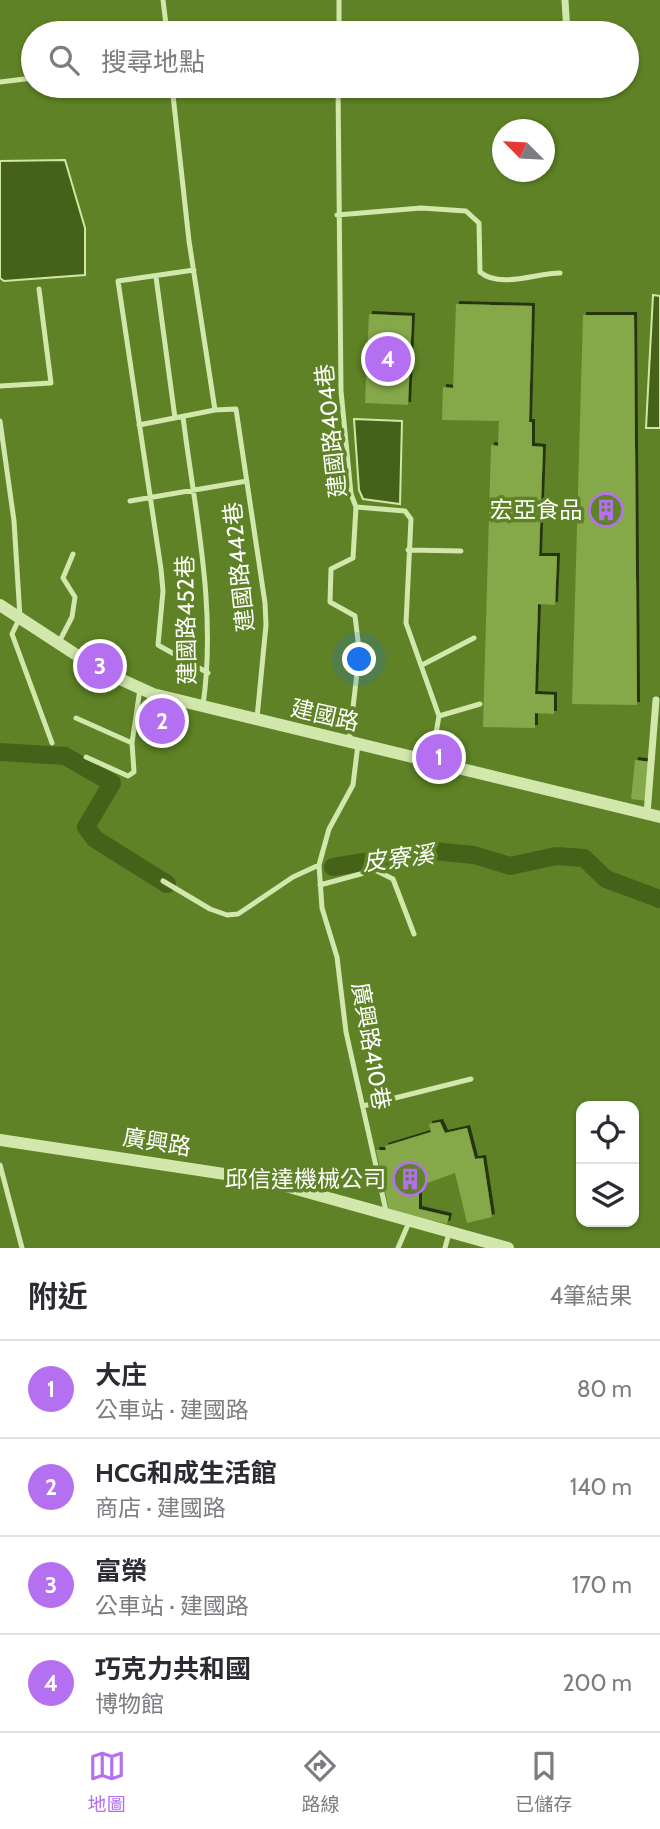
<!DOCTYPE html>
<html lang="zh-TW">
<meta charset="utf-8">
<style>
body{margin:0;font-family:Cabin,"Noto Sans TC",sans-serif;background:#f2f2f3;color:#2b2b33}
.controls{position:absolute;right:21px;bottom:21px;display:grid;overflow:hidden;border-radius:14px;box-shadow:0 2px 5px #0004}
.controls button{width:63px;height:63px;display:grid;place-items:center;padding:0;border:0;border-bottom:2px solid #e1e1e2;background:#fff;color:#2b2b33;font:35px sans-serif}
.compass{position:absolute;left:492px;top:119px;width:63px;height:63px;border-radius:50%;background:#fff;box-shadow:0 2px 5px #0004;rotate:294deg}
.you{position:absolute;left:360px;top:660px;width:24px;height:24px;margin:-18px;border:5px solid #fff;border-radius:50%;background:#1a73e8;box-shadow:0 0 0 10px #1a73e833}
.badge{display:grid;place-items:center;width:46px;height:46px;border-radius:50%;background:#b470f1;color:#fff;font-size:23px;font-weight:700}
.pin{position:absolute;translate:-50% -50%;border:4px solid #fff;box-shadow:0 2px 7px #0006}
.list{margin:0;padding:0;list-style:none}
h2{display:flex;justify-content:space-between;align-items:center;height:91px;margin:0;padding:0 28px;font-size:30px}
h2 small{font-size:23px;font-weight:400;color:#7c7c81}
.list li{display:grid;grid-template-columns:46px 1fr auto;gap:21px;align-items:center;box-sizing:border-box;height:98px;padding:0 28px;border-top:2px solid #e1e1e2}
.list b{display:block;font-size:26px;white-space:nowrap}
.list p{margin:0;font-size:23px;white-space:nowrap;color:#7c7c81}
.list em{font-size:23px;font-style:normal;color:#7c7c81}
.icon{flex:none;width:38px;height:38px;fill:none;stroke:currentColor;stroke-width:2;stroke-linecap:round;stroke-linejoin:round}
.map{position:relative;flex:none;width:660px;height:1248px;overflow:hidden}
.search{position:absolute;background:#fff;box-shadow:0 2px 5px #0004;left:21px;right:21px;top:21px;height:77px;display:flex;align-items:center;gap:18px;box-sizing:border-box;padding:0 24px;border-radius:38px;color:#7c7c81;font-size:26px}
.sheet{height:483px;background:#fff}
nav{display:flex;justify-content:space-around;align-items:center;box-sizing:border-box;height:98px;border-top:2px solid #e1e1e2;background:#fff;font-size:19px;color:#7c7c81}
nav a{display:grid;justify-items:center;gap:4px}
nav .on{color:#b470f1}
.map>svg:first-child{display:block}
.water{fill:#466219;stroke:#cfe8a1;stroke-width:2}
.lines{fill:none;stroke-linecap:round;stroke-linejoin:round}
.river{stroke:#466219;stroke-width:18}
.building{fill:#85a849;filter:url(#shadow)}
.service{stroke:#d1e7ac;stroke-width:5}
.minor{stroke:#d1e7ac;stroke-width:7}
.tertiary{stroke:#d1e7ac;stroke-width:12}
.labels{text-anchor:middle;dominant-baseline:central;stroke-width:7;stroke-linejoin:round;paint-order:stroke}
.street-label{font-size:23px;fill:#fff;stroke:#5e8225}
.poi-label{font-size:23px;fill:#fff;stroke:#5e8225;text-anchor:end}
.water-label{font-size:24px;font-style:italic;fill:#fff;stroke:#5e8225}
</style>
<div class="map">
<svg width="660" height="1248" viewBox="0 0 660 1248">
<defs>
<filter id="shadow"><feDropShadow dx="3" dy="-3" stdDeviation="0" flood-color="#0009"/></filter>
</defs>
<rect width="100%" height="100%" fill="#5e8225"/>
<path class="water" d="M 65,160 L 85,228 L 85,275 L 4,281 L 0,278 L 0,161 Z
M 653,295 L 660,296 L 660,428 L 646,428 Z
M 354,419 L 402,421 L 400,504 L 363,499 L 359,490 Z"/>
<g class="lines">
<path class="river" d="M 0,752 L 65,756 L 112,783 L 86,827 L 95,839 L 167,884
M 333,867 L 433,851 L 474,855 L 510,866 L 556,856 L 584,858 L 606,879 L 660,899"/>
</g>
<path class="building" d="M 456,304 L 532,306 L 529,422 L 532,422 L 532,446 L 543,447 L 539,556 L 557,556 L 555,605 L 538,604 L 535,694 L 554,695 L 554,714 L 535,713 L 535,728 L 483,727 L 491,445 L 498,446 L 499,421 L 442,420 L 443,387 L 453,388 Z
M 369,314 L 412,316 L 408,405 L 365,403 Z
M 583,315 L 634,315 L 637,705 L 572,704 Z
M 635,760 L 651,762 L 647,801 L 631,799 Z
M 440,1122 L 445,1133 L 467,1128 L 475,1159 L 483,1158 L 492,1217 L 467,1223 L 455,1173 L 419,1186 L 419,1209 L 449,1216 L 447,1224 L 389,1210 L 376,1150 L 386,1150 L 385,1146 L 431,1132 L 429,1124 Z"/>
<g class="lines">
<path class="service" d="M 163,0 L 167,33
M 339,33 L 339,0
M 0,82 L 33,78
M 172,86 L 189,241 L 215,410
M 338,86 L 341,391 L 351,494 L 356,507 L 405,511 L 411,519 L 406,623 L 439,716 L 431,762
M 337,215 L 421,208 L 466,211 L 479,223 L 480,272 C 500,289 536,273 560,273
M 194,270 L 118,281 L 161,569 L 163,591 L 158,645 L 208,673
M 156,277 L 175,418
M 0,386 L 51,383 L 39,289
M 183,417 C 195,513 217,608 203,705
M 0,421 L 14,521 L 20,617 L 12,634 L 52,743
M 139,425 L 215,410 L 236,409 L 265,603 L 266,625 L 257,718
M 130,501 L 247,481
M 356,507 L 353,558 L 331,569 L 330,602 L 355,616 L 359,649
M 408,550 L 461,551
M 58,644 L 72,617 L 75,597 L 63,578 L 73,554
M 422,665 L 474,638
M 439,716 L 480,704
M 76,718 L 132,743
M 349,742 L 358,664
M 358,744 L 353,785 L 329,829 L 319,865 L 322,908 L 337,957 L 346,1032 L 386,1211
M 86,757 L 128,776 L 134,772 L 132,743 L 140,689
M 163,881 L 210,909 L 227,915 L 238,914 L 293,877 L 319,865
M 320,885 L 375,870 L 393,879 L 414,934
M 363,1106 L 471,1079
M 0,1165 L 22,1248
M 398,1248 L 410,1220
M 445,1248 L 449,1233"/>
<path class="minor" d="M 565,0 L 567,33
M 647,814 L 656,700"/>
<path class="tertiary" d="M 0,605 L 98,669 L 153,694 L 660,817
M 0,1140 L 264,1180 L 508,1248"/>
</g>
<defs>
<symbol id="building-ring" viewBox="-11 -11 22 22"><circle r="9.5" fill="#5e8225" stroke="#b470f1" stroke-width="1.5"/><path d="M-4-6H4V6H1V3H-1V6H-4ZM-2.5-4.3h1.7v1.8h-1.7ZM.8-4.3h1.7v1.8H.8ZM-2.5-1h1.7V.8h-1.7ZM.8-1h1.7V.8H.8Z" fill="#b470f1"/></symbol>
</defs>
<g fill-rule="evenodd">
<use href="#building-ring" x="587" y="491" width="38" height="38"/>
<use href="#building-ring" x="391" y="1160" width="38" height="38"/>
</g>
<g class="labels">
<g class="street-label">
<text transform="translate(331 431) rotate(-96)">建國路404巷</text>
<text transform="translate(239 567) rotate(-96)">建國路442巷</text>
<text transform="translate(186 620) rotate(-91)">建國路452巷</text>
<text transform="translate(325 715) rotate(13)">建國路</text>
<text transform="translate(371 1046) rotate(80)">廣興路410巷</text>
<text transform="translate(157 1142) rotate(9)">廣興路</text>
</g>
<g class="poi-label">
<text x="582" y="510">宏亞食品</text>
<text x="386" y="1179">邱信達機械公司</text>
</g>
<g class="water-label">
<text transform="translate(398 858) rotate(-7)">皮寮溪</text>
</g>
</g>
</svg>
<div class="controls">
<button><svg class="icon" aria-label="locate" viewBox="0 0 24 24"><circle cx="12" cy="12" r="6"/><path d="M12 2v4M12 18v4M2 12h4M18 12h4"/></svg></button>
<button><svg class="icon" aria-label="layers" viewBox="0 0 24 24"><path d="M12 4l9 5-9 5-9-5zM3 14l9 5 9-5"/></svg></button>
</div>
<svg class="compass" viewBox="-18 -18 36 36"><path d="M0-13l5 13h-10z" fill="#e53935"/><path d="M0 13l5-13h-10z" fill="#7c7c81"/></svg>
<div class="you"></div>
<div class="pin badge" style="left:439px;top:757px">1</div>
<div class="pin badge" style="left:162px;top:721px">2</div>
<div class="pin badge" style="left:100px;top:666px">3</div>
<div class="pin badge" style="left:388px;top:359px">4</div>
<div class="search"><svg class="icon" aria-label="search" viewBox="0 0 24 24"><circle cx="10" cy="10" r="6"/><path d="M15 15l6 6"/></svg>搜尋地點</div>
</div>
<section class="sheet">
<h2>附近<small>4筆結果</small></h2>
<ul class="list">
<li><span class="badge">1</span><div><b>大庄</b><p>公車站 · 建國路</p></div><em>80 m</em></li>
<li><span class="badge">2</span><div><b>HCG和成生活館</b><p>商店 · 建國路</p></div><em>140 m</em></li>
<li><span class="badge">3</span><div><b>富榮</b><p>公車站 · 建國路</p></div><em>170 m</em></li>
<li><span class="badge">4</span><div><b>巧克力共和國</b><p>博物館</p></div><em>200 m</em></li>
</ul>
</section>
<nav>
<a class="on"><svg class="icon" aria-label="map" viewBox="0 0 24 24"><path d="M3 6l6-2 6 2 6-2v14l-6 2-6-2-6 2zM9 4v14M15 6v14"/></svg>地圖</a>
<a><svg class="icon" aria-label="directions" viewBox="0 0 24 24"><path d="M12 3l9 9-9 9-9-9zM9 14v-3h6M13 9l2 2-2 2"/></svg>路線</a>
<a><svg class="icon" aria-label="saved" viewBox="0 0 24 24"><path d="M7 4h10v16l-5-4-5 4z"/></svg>已儲存</a>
</nav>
